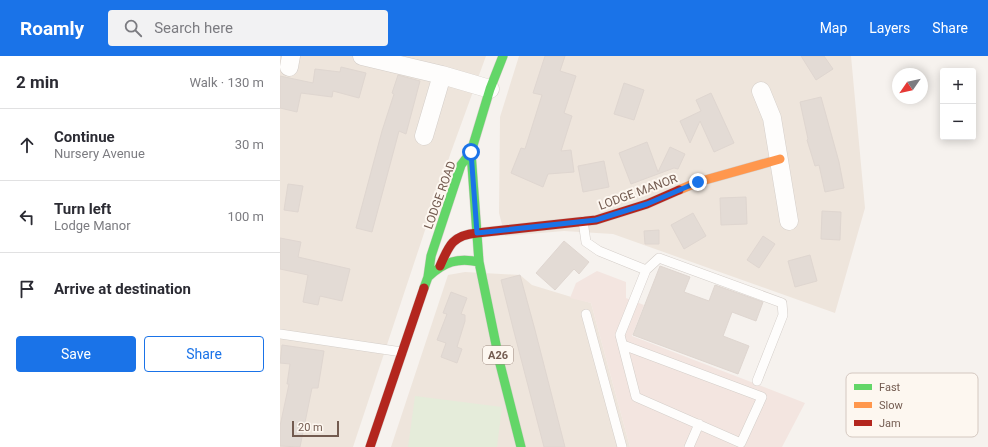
<!DOCTYPE html>
<meta charset="utf-8">
<style>
body{margin:0;font-family:Roboto,sans-serif;background:#f2f2f3;color:#2b2b33}
.controls{position:absolute;right:12px;top:12px;display:grid;overflow:hidden;border-radius:4px;box-shadow:0 2px 10px #0003}
.controls button{width:36px;height:36px;display:grid;place-items:center;padding:0;border:0;border-bottom:1px solid #e1e1e2;background:#fff;color:#2b2b33;font:20px sans-serif}
.compass{position:absolute;left:612px;top:12px;width:36px;height:36px;border-radius:50%;background:#fff;box-shadow:0 2px 10px #0003;rotate:236deg}
.scale{position:absolute;left:12px;bottom:10px;width:47px;box-sizing:border-box;padding-left:4px;border:2px solid #735b50;border-top:0;font-size:11px;line-height:14px;white-space:nowrap;color:#735b50;-webkit-text-stroke:3px #fdf7f0;paint-order:stroke}
.stop{position:absolute;width:12px;height:12px;margin:-9px;border:3px solid #1a73e8;border-radius:50%;background:#fff}
.stop.end{background:#1a73e8;border-color:#fff;box-shadow:0 1px 4px #0008}
.list{margin:0;padding:0;list-style:none}
h2{display:flex;justify-content:space-between;align-items:center;height:52px;margin:0;padding:0 16px;font-size:17px}
h2 small{font-size:13px;font-weight:400;color:#7c7c81}
.list li{display:grid;grid-template-columns:26px 1fr auto;gap:12px;align-items:center;box-sizing:border-box;height:72px;padding:0 16px;border-top:1px solid #e1e1e2}
.list b{display:block;font-size:15px;white-space:nowrap}
.list p{margin:0;font-size:13px;white-space:nowrap;color:#7c7c81}
.list em{font-size:13px;font-style:normal;color:#7c7c81}
.actions{display:flex;gap:8px;padding:12px 16px}
.actions a{flex:1;padding:9px 0;border:1px solid #1a73e8;border-radius:4px;text-align:center;font-size:14px;color:#1a73e8}
.actions .main{background:#1a73e8;color:#fff}
.icon{flex:none;width:22px;height:22px;fill:none;stroke:currentColor;stroke-width:2;stroke-linecap:round;stroke-linejoin:round}
.map{position:relative;flex:none;width:708px;height:391px;overflow:hidden}
header{display:flex;align-items:center;gap:24px;box-sizing:border-box;height:56px;padding:0 20px;background:#1a73e8;color:#fff}
header strong{font-size:19px}
nav{display:flex;gap:22px;margin-inline-start:auto;font-size:14px}
.search{width:280px;height:36px;background:#f2f2f3;display:flex;align-items:center;gap:10px;box-sizing:border-box;padding:0 14px;border-radius:4px;color:#7c7c81;font-size:15px}
main{display:flex}
aside{flex:1;background:#fff}
.map>svg:first-child{display:block}
.residential{fill:#eee5dc}
.commercial{fill:#f3e5e0}
.green{fill:#e5ecda}
.building{fill:#e3dbd5;stroke:#dfd6d0}
.lines{fill:none;stroke-linecap:round;stroke-linejoin:round}
.lane-casing{stroke:#d4cec9;stroke-width:10}
.street-casing{stroke:#d4cec9;stroke-width:19}
.fast-casing{stroke:#d6cfca;stroke-width:10}
.slow-casing{stroke:#d6cfca;stroke-width:10}
.jam-casing{stroke:#d6cfca;stroke-width:10}
.lane{stroke:#fefdfc;stroke-width:9}
.street{stroke:#fefdfc;stroke-width:18}
.fast{stroke:#63d668;stroke-width:9}
.slow{stroke:#ff974d;stroke-width:9}
.jam{stroke:#b3261e;stroke-width:9}
.route{stroke:#1a73e8;stroke-width:5}
.labels{text-anchor:middle;dominant-baseline:central;stroke-width:4;stroke-linejoin:round;paint-order:stroke}
.shield{fill:#fdf7f0;stroke:#9c8a80;stroke-width:1}
.shield-label{font-size:11px;font-weight:bold;fill:#735b50}
.street-label{font-size:12px;fill:#735b50;stroke:#fdf7f0}
.key{fill:#fdf7f0;stroke:#d4c8c0;stroke-width:1}
.key-label{font-size:11px;fill:#735b50}
</style>
<header>
<strong>Roamly</strong>
<div class="search"><svg class="icon" aria-label="search" viewBox="0 0 24 24"><circle cx="10" cy="10" r="6"/><path d="M15 15l6 6"/></svg>Search here</div>
<nav><a>Map</a><a>Layers</a><a>Share</a></nav>
</header>
<main>
<aside>
<h2>2 min<small>Walk · 130 m</small></h2>
<ul class="list">
<li><svg class="icon" aria-label="ahead" viewBox="0 0 24 24"><path d="M12 20V5M6 11l6-6 6 6"/></svg><div><b>Continue</b><p>Nursery Avenue</p></div><em>30 m</em></li>
<li><svg class="icon" aria-label="left" viewBox="0 0 24 24"><path d="M17 20v-9H6M10 6l-5 5 5 5"/></svg><div><b>Turn left</b><p>Lodge Manor</p></div><em>100 m</em></li>
<li><svg class="icon" aria-label="arrive" viewBox="0 0 24 24"><path d="M6 21V4h12l-3 4 3 4H6"/></svg><div><b>Arrive at destination</b></div></li>
</ul>
<div class="actions"><a class="main">Save</a><a>Share</a></div>
</aside>
<div class="map">
<svg width="708" height="391" viewBox="0 0 708 391">
<rect width="100%" height="100%" fill="#f6f2ee"/>
<path class="residential" d="M 0,0 L 206,0 L 171,96 L 73,391 L 0,391 Z
M 239,0 L 571,0 L 585,152 L 555,257 L 333,178 L 284,175 L 225,180 L 219,157 L 220,61 Z
M 185,216 L 240,219 L 252,229 L 311,247 L 350,391 L 111,391 L 168,219 Z"/>
<path class="commercial" d="M 317,215 L 346,226 L 346,242 L 364,249 L 352,280 L 525,347 L 502,391 L 350,391 L 311,247 L 290,242 L 296,227 Z"/>
<path class="green" d="M 135,340 L 222,351 L 217,391 L 128,391 Z"/>
<path class="building" d="M 265,0 L 285,0 L 280,15 L 296,20 L 284,57 L 292,60 L 281,95 L 291,94 L 294,116 L 268,118 L 263,131 L 231,117 L 241,92 L 245,93 L 262,39 L 253,37 Z
M 521,0 L 544,0 L 553,13 L 536,24 Z
M 61,11 L 86,17 L 79,42 L 53,35 L 52,41 L 21,37 L 17,56 L 0,52 L 0,20 L 33,27 L 35,13 L 60,16 Z
M 118,19 L 140,25 L 126,78 L 119,75 L 92,176 L 76,172 L 102,75 L 114,38 L 112,37 Z
M 344,27 L 364,34 L 354,64 L 334,58 Z
M 431,37 L 454,87 L 434,96 L 420,65 L 410,87 L 400,65 L 421,55 L 416,44 Z
M 541,41 L 559,106 L 564,132 L 545,136 L 539,109 L 535,110 L 527,84 L 528,83 L 520,46 Z
M 367,86 L 378,116 L 390,91 L 405,98 L 398,113 L 394,112 L 351,128 L 339,97 Z
M 324,105 L 329,131 L 303,136 L 298,110 Z
M 8,128 L 23,130 L 18,156 L 4,154 Z
M 466,141 L 467,168 L 441,169 L 440,142 Z
M 542,155 L 561,156 L 560,184 L 541,183 Z
M 413,157 L 426,180 L 404,193 L 391,169 Z
M 379,174 L 379,188 L 365,188 L 364,175 Z
M 483,180 L 495,188 L 479,212 L 467,204 Z
M 0,182 L 21,186 L 18,201 L 70,213 L 62,245 L 40,240 L 38,249 L 23,246 L 28,219 L 0,213 Z
M 284,185 L 309,206 L 299,218 L 294,213 L 275,234 L 256,217 Z
M 530,199 L 537,225 L 515,231 L 508,205 Z
M 380,210 L 410,221 L 404,236 L 429,245 L 435,229 L 483,246 L 476,265 L 452,256 L 443,280 L 469,290 L 458,318 L 353,279 Z
M 240,219 L 255,274 L 285,391 L 264,391 L 233,272 L 221,224 Z
M 171,236 L 187,242 L 181,258 L 185,259 L 185,265 L 177,291 L 182,293 L 177,307 L 161,301 L 166,287 L 157,284 L 167,258 L 163,257 Z
M 2,289 L 44,295 L 38,332 L 32,332 L 20,391 L 0,390 L 0,370 L 9,328 L 7,328 L 10,308 L 0,307 Z"/>
<g class="lines">
<defs>
<path id="lane" d="M 303,165 L 306,186 L 319,195 L 366,214 L 379,202 L 502,247 L 503,259 L 477,325
M 306,258 L 342,391
M 0,278 L 122,296
M 343,289 L 482,341 L 461,387 L 356,341 L 340,279 L 366,214
M 409,391 L 419,368"/>
<path id="street" d="M 82,0 L 162,19 L 210,33
M 9,11 L 11,0
M 481,35 L 492,62 L 509,165
M 144,80 L 162,19"/>
<path id="fast" d="M 191,96 L 199,206 L 220,308 L 241,391
M 148,221 C 164,206 178,201 199,206
M 144,232 L 148,221 L 151,200 L 181,109 L 191,96 L 210,33 L 223,0"/>
<path id="slow" d="M 399,134 L 418,126 L 500,103"/>
<path id="jam" d="M 197,177 L 316,164 L 367,148 L 399,134
M 160,210 C 169,189 173,179 197,177
M 90,391 L 144,232"/>
</defs>
<use href="#lane" class="lane-casing"/>
<use href="#street" class="street-casing"/>
<use href="#fast" class="fast-casing"/>
<use href="#slow" class="slow-casing"/>
<use href="#jam" class="jam-casing"/>
<use href="#lane" class="lane"/>
<use href="#street" class="street"/>
<use href="#fast" class="fast"/>
<use href="#slow" class="slow"/>
<use href="#jam" class="jam"/>
</g>
<g class="lines">
<path class="route" d="M 191,96 L 197,177 L 316,164 L 367,148 L 418,126"/>
</g>
<g class="labels">
<rect class="shield" x="203" y="290" width="30" height="18" rx="3"/>
<g class="shield-label">
<text x="218" y="299">A26</text>
</g>
<g class="street-label">
<text transform="translate(358 136) rotate(-20)">LODGE MANOR</text>
<text transform="translate(160 139) rotate(-70)">LODGE ROAD</text>
</g>
</g>
<rect x="566" y="317" width="132" height="64" rx="6" class="key"/>
<rect x="574" y="328" width="18" height="6" fill="#63d668"/>
<rect x="574" y="346" width="18" height="6" fill="#ff974d"/>
<rect x="574" y="364" width="18" height="6" fill="#b3261e"/>
<g class="key-label">
<text x="599" y="335">Fast</text>
<text x="599" y="353">Slow</text>
<text x="599" y="371">Jam</text>
</g>
</svg>
<div class="controls">
<button>+</button>
<button>−</button>
</div>
<svg class="compass" viewBox="-18 -18 36 36"><path d="M0-13l5 13h-10z" fill="#e53935"/><path d="M0 13l5-13h-10z" fill="#7c7c81"/></svg>
<div class="scale">20 m</div>
<div class="stop" style="left:191px;top:96px"></div>
<div class="stop end" style="left:418px;top:126px"></div>
</div>
</main>
